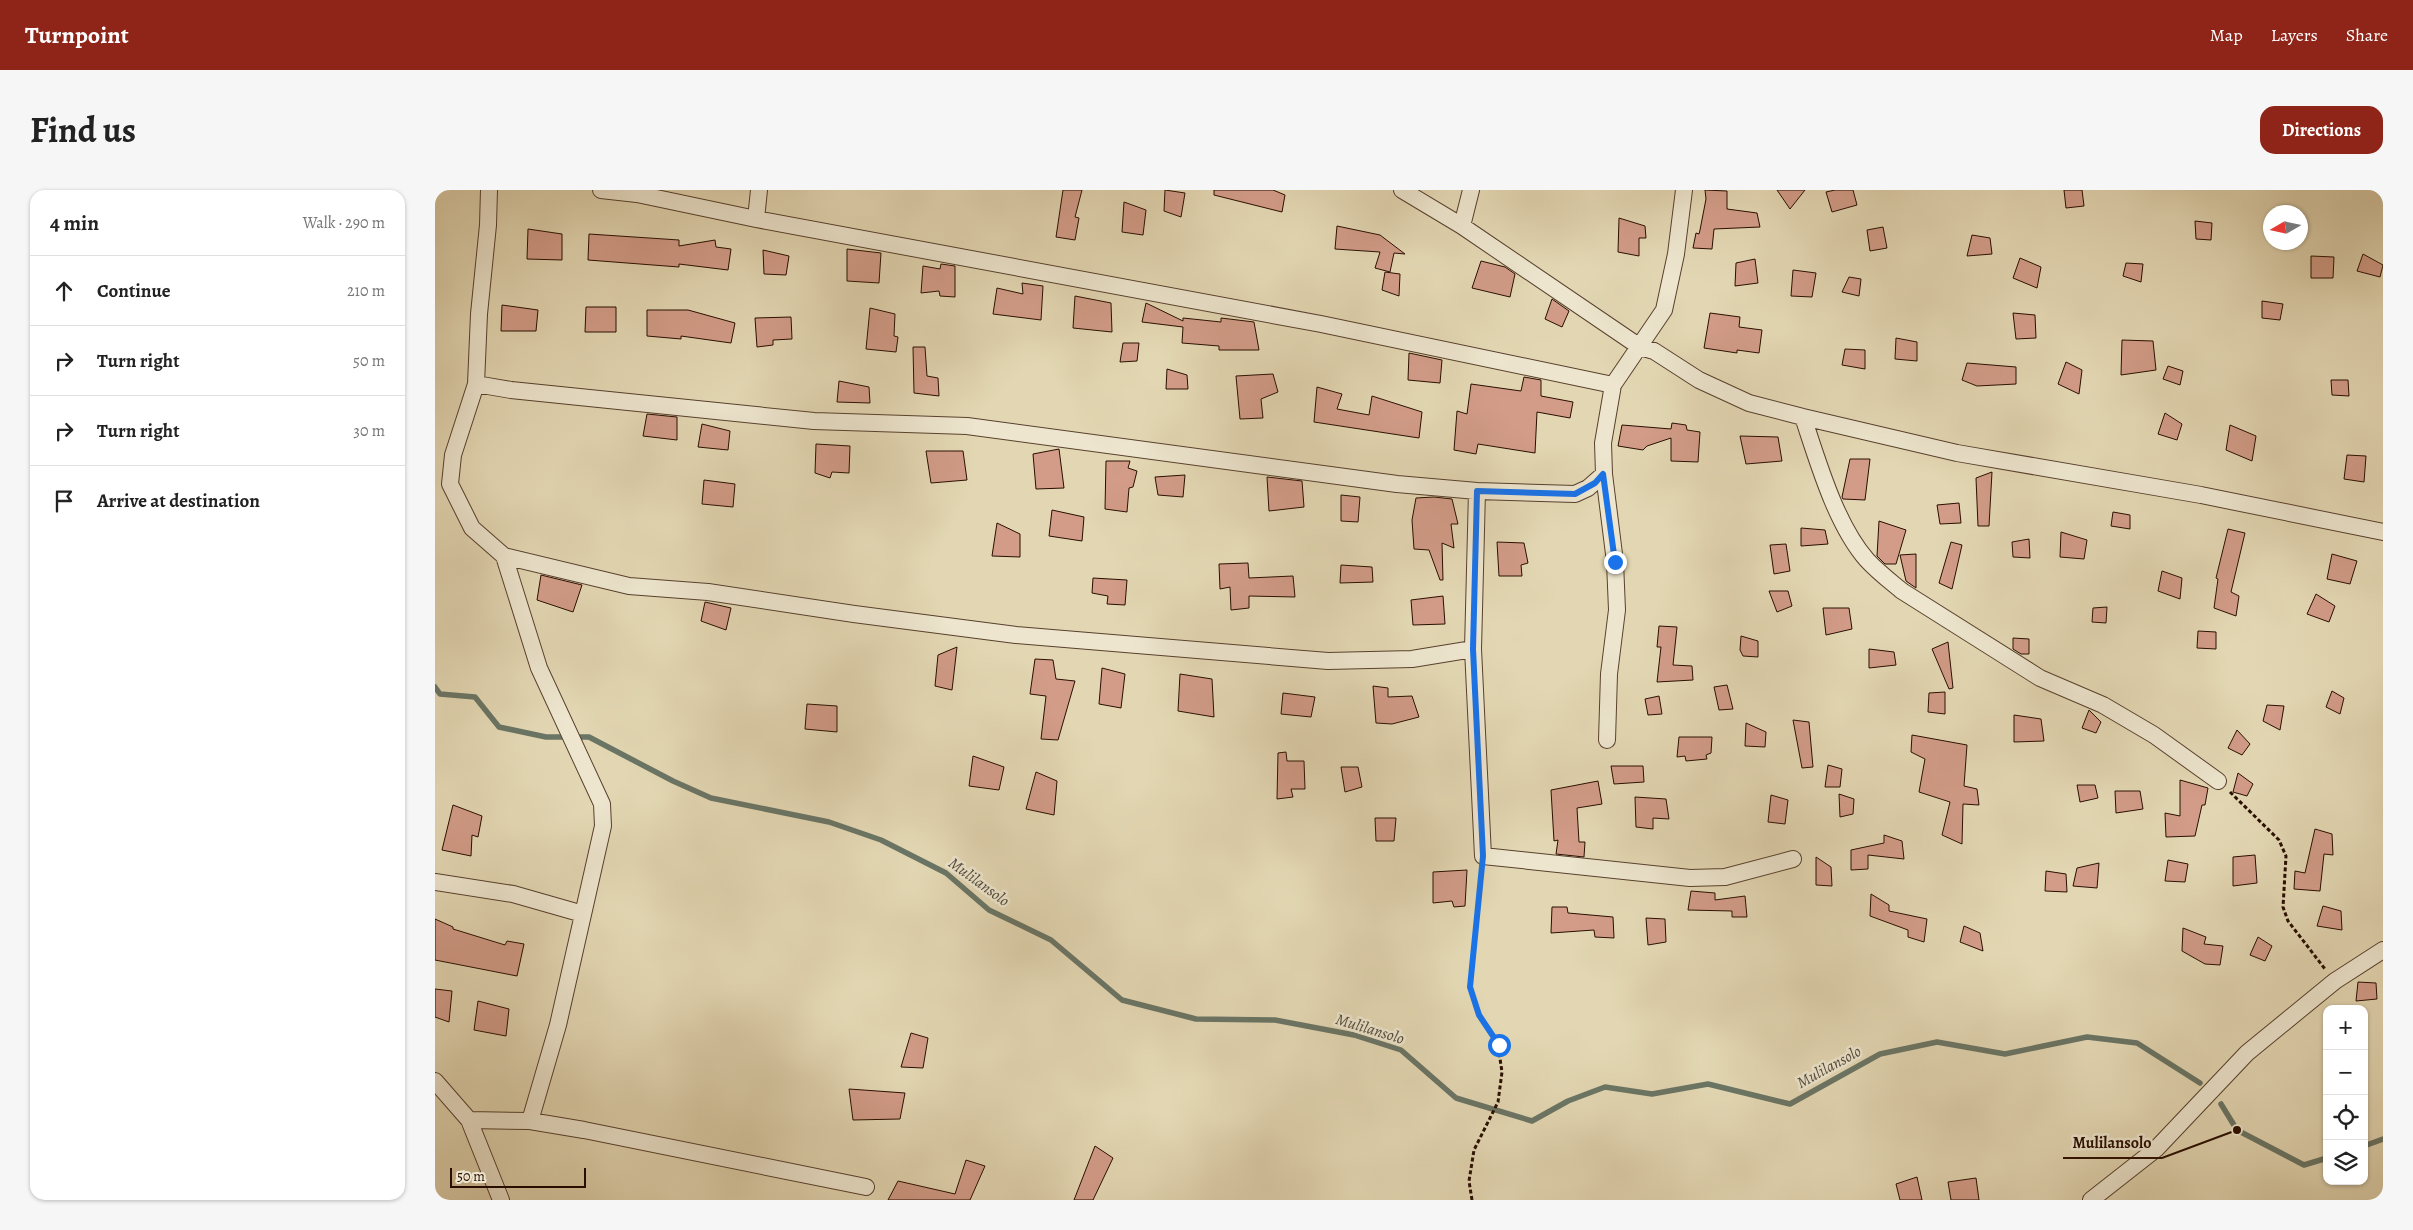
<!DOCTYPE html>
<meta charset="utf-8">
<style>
body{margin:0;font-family:Alegreya,serif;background:#f6f6f6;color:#222}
.controls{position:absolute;right:15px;bottom:15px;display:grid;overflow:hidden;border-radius:10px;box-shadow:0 1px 4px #0004}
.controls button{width:45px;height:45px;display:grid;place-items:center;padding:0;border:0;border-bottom:1px solid #e0e0e0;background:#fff;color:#222;font:25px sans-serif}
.compass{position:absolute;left:1828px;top:15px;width:45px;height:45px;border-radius:50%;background:#fff;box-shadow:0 1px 4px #0004;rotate:261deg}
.scale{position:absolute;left:15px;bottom:12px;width:136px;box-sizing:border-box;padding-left:5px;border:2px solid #290e00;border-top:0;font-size:14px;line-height:18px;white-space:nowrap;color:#290e00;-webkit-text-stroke:4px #ede5ce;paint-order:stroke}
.stop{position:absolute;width:15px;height:15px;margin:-11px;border:4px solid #1a73e8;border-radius:50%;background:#fff}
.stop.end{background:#1a73e8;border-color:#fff;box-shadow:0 1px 5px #0008}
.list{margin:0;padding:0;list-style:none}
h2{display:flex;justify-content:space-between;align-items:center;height:65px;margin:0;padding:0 20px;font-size:21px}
h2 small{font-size:16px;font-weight:400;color:#767676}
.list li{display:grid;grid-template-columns:32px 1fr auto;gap:15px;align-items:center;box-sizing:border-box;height:70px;padding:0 20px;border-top:1px solid #e0e0e0}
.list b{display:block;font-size:19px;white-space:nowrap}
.list em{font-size:16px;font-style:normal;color:#767676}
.icon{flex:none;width:28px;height:28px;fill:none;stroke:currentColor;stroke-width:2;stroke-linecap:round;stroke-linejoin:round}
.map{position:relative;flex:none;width:1948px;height:1010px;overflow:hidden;border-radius:15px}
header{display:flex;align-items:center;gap:30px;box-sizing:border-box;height:70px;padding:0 25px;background:#8f2418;color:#fff}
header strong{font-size:24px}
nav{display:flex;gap:28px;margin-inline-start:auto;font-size:18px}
.intro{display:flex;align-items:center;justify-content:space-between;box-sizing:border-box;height:120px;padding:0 30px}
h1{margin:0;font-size:35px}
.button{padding:12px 22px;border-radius:15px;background:#8f2418;color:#fff;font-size:18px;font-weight:700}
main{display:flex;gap:30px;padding:0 30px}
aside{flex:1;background:#fff;border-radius:15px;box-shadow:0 1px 4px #0004}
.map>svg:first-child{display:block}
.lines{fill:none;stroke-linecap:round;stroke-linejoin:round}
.stream{stroke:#6a7565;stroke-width:5.5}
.building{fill:#d29c88;stroke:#290e00}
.street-casing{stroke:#58402d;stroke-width:18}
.path{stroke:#290e00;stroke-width:3;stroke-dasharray:4 2.5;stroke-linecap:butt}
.street{stroke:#ede5ce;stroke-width:16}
.route{stroke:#1a73e8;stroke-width:6}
.labels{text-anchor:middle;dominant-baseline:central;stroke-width:5;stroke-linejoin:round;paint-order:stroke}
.water-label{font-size:16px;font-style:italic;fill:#4f4a3b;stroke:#ede5ce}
.leader{fill:none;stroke:#290e00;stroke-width:2}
.callout-dot{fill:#290e00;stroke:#ede5ce;stroke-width:2}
.callout-label{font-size:16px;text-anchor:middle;font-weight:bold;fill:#290e00;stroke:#ede5ce;stroke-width:5;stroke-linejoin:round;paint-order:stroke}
</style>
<header>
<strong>Turnpoint</strong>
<nav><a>Map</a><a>Layers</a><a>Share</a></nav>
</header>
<div class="intro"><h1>Find us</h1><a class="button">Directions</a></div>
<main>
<aside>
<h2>4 min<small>Walk · 290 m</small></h2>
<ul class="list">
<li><svg class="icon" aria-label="ahead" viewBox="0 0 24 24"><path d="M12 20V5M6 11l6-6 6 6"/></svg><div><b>Continue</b></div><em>210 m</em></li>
<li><svg class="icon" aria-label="right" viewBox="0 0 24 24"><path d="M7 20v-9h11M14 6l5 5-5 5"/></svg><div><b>Turn right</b></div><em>50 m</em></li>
<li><svg class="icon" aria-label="right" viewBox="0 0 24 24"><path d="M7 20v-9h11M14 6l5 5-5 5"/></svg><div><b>Turn right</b></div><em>30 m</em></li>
<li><svg class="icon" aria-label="arrive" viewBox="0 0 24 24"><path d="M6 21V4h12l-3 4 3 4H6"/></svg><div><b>Arrive at destination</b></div></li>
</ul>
</aside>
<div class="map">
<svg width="1948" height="1010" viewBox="0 0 1948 1010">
<rect width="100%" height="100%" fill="#e3d7b3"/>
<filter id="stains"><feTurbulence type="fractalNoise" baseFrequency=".004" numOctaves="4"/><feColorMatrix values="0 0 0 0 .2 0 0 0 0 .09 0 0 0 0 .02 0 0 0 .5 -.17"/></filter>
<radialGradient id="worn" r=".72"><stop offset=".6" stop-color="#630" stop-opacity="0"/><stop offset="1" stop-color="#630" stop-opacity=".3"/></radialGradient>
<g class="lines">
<path class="stream" d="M 0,497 L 5,504 L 40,507 L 64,537 L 111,547 L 134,547
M 139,547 L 154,547 L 238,591 L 276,608 L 394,632 L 446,650 L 511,683 L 554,720 L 616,750 L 687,810 L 761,829 L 840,830 L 919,845 L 966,860 L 1021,908 L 1097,931 L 1133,911 L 1170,897 L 1217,904 L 1273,894 L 1355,914 L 1445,864 L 1502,852 L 1570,864 L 1652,847 L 1702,853 L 1765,893
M 1786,914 L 1802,940 L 1869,975 L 1892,968
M 1929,956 L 1948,949"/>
</g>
<path class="building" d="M 628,0 L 647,0 L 640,27 L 644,28 L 640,50 L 621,47 Z
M 730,0 L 750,3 L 746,27 L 729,21 Z
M 779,0 L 838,0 L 850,5 L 847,22 L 779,5 Z
M 1270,0 L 1292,1 L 1292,19 L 1322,23 L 1325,37 L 1279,39 L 1277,59 L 1258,58 L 1261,43 L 1264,44 L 1265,40 L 1271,9 Z
M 1342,0 L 1370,0 L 1355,19 Z
M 1400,0 L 1418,0 L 1422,15 L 1397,22 L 1391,2 Z
M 1629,0 L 1647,0 L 1649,16 L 1631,18 Z
M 689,12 L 711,20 L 708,45 L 687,42 Z
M 1184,28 L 1210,36 L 1211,48 L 1204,48 L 1204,66 L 1183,62 Z
M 1760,31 L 1777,33 L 1776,50 L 1761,49 Z
M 902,36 L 945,45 L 970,64 L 959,63 L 955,82 L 940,78 L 945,62 L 900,59 Z
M 1448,37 L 1452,58 L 1435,61 L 1432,40 Z
M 93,39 L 127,44 L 127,70 L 92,69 Z
M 154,44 L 244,50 L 244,56 L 280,50 L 281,57 L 296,59 L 293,80 L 244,74 L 244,77 L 153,70 Z
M 1537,45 L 1555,48 L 1557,64 L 1532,66 Z
M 412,59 L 446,63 L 444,93 L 412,91 Z
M 328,60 L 354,66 L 351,85 L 329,84 Z
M 1928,64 L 1948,75 L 1945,87 L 1922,81 Z
M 1876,66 L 1899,67 L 1898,88 L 1876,88 Z
M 1585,68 L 1606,77 L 1602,98 L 1578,88 Z
M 1320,69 L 1323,93 L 1300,96 L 1301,73 Z
M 1046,71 L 1070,77 L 1080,84 L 1075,107 L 1037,98 Z
M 1691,73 L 1708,74 L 1706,92 L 1688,86 Z
M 506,74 L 520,76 L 520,107 L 505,106 L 504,101 L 486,103 L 488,76 L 505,79 Z
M 1358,80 L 1381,83 L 1377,107 L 1356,106 Z
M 950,82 L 965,84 L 964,106 L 947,100 Z
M 1414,87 L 1426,89 L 1424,106 L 1407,102 Z
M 587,93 L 608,96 L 606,130 L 558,124 L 562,98 L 588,104 Z
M 640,106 L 676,113 L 677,142 L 638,138 Z
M 1117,109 L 1134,121 L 1127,137 L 1110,129 Z
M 1827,111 L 1848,114 L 1845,130 L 1827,128 Z
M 711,113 L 748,131 L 748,128 L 786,132 L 786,128 L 819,132 L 824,160 L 784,160 L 784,156 L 747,153 L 748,137 L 707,132 Z
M 67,115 L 103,120 L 101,141 L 66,141 Z
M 151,117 L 181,117 L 181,142 L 150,142 Z
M 435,118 L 460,124 L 459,146 L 463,147 L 461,162 L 431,159 Z
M 212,120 L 253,120 L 300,133 L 296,153 L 246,146 L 246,149 L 212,146 Z
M 1275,123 L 1305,127 L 1304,137 L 1327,140 L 1324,163 L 1302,160 L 1302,163 L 1269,158 Z
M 1578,123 L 1600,125 L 1601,148 L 1581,149 Z
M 356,127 L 357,149 L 338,150 L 338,155 L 322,157 L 320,128 Z
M 1461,148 L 1482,152 L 1482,171 L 1460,169 Z
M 1687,150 L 1718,151 L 1721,180 L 1686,185 Z
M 688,153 L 704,153 L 702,171 L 685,172 Z
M 478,157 L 490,157 L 492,186 L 503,188 L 504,206 L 479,203 Z
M 1410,159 L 1430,160 L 1430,179 L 1407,175 Z
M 974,163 L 1007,170 L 1005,193 L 973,190 Z
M 1631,172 L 1647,180 L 1644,204 L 1623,194 Z
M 1532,173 L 1581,177 L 1581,194 L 1542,196 L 1527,190 Z
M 1733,176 L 1748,181 L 1745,195 L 1728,189 Z
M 732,179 L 752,185 L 753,199 L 731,199 Z
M 838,184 L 843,202 L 826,209 L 828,228 L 805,229 L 801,186 Z
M 1089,187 L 1106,190 L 1106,206 L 1138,212 L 1135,228 L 1102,222 L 1100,263 L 1043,254 L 1041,264 L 1019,260 L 1022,221 L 1032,224 L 1036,194 L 1086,201 Z
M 1896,190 L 1913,190 L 1914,206 L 1897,205 Z
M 404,191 L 434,197 L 435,213 L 402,212 Z
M 882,197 L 907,204 L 902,219 L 934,225 L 937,206 L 987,222 L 984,248 L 879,232 Z
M 1730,223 L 1747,234 L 1742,250 L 1723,244 Z
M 212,224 L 242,227 L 242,250 L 208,246 Z
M 1237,233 L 1251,235 L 1252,240 L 1265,242 L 1263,272 L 1236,271 L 1236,248 L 1212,256 L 1208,260 L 1183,256 L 1187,235 L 1236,239 Z
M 267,234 L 295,241 L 293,260 L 263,257 Z
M 1795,235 L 1821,246 L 1817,271 L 1791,260 Z
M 1305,246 L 1343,247 L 1347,271 L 1311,274 Z
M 381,254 L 415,256 L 414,283 L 397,282 L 395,288 L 380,283 Z
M 624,259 L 629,298 L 601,299 L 598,264 Z
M 491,261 L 528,261 L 532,290 L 496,293 Z
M 1912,265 L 1931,266 L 1929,292 L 1909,289 Z
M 1415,269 L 1435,269 L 1430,310 L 1408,309 L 1407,307 Z
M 671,271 L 695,271 L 693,278 L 702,281 L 698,297 L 694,298 L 692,322 L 670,319 Z
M 1557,282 L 1554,336 L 1543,336 L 1541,288 Z
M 750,285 L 748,307 L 723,305 L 720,287 Z
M 832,287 L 867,291 L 869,317 L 834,321 Z
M 269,290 L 300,294 L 298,317 L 267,314 Z
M 906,305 L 925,307 L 923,332 L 906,331 Z
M 999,307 L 1017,309 L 1023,334 L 1016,334 L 1019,358 L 1007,353 L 1008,390 L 1005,390 L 994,360 L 979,359 L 977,330 L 981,308 Z
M 1524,313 L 1526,333 L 1505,334 L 1502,315 Z
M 617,320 L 649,327 L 647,351 L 614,346 Z
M 1678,322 L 1695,325 L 1695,339 L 1676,336 Z
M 1444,331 L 1471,340 L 1461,374 L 1450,374 L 1442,366 Z
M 562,333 L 585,344 L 585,367 L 557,366 Z
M 1366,338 L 1390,340 L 1393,354 L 1366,356 Z
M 1793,339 L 1810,343 L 1796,402 L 1804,406 L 1801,426 L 1779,418 L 1783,389 L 1781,388 Z
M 1626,342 L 1652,350 L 1649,369 L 1625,367 Z
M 1594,349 L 1595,368 L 1578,367 L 1577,352 Z
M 1062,352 L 1089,353 L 1093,373 L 1086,375 L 1087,386 L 1064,386 Z
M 1516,352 L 1527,355 L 1517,399 L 1504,393 Z
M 1351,354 L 1355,381 L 1339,384 L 1335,355 Z
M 1481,364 L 1481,398 L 1471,391 L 1465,365 Z
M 1897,364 L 1922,371 L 1915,394 L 1892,389 Z
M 813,373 L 814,388 L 858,386 L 860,407 L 814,406 L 814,418 L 796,420 L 795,397 L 785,399 L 784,374 Z
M 906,375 L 937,377 L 938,392 L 905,393 Z
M 1727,381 L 1747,388 L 1745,409 L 1723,401 Z
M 106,385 L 147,395 L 138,422 L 102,410 Z
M 658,388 L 692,390 L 690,415 L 672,414 L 673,406 L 657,403 Z
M 1334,401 L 1353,401 L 1357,416 L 1342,422 Z
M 1881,404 L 1900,416 L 1894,432 L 1872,424 Z
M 1008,406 L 1010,434 L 978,435 L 976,410 Z
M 270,412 L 296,418 L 291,440 L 266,431 Z
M 1672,417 L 1671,433 L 1657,432 L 1658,418 Z
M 1388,418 L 1414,418 L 1417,439 L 1391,445 Z
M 1224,436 L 1242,437 L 1238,475 L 1257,476 L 1258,490 L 1222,492 L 1226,457 L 1222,457 Z
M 1763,441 L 1781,442 L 1781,459 L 1762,458 Z
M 1306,446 L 1323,451 L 1323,467 L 1308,466 L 1305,460 Z
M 1578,448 L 1594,449 L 1594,464 L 1586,464 L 1578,459 Z
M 1513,452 L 1518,498 L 1514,499 L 1497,459 Z
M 522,457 L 517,500 L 500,496 L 503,465 Z
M 1434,459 L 1459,462 L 1461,475 L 1434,478 Z
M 600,469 L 618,470 L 621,489 L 640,491 L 623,550 L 606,549 L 611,506 L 595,504 Z
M 667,478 L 690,484 L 686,518 L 664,514 Z
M 745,484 L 777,489 L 779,527 L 743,521 Z
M 1292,495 L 1298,519 L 1284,520 L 1279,497 Z
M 938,496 L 953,498 L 953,507 L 977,506 L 984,527 L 957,534 L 941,533 Z
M 1897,501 L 1909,508 L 1905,524 L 1891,517 Z
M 1510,502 L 1510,524 L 1493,522 L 1494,503 Z
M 848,503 L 880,507 L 876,527 L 846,524 Z
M 1224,506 L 1227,524 L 1213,525 L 1210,509 Z
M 372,514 L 402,516 L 402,542 L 370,539 Z
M 1832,515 L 1849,516 L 1845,540 L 1828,531 Z
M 1654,520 L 1666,532 L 1661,543 L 1647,538 Z
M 1579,525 L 1606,529 L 1609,551 L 1579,552 Z
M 1358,530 L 1374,532 L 1378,577 L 1367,578 Z
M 1311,533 L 1331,542 L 1330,557 L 1310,556 Z
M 1802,540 L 1815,554 L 1807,565 L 1793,558 Z
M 1477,545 L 1532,555 L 1529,596 L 1542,599 L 1544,615 L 1528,614 L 1527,654 L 1507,645 L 1515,612 L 1484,602 L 1490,569 L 1476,562 Z
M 1244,547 L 1277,547 L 1276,563 L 1271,565 L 1272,569 L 1251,571 L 1250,566 L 1242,567 Z
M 851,562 L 852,571 L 869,571 L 870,599 L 856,599 L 858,607 L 842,609 L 843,563 Z
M 538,566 L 569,577 L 564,600 L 534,596 Z
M 1393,575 L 1407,579 L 1405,597 L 1390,597 Z
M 1176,576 L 1208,576 L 1209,592 L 1179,594 Z
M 906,577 L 923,577 L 927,597 L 910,602 Z
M 601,582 L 622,591 L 619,625 L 591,619 Z
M 1803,583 L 1818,594 L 1812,606 L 1798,602 Z
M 1745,590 L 1773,598 L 1770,615 L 1767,615 L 1760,646 L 1731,647 L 1730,623 L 1745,626 Z
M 1163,591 L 1167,614 L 1142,618 L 1144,652 L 1150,652 L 1149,667 L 1121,664 L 1123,650 L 1119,651 L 1116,600 Z
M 1642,595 L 1660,595 L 1663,608 L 1645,612 Z
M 1680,601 L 1705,601 L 1708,619 L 1681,623 Z
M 1404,604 L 1419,609 L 1418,624 L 1405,627 Z
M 1336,605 L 1353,610 L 1350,634 L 1333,632 Z
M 1200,607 L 1231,609 L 1234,629 L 1218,628 L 1218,639 L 1201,637 Z
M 18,615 L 47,626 L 43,647 L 37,645 L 36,666 L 7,660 Z
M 940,628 L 961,628 L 959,651 L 941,651 Z
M 1880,639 L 1897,644 L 1898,665 L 1889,664 L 1885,701 L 1859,699 L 1860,681 L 1870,683 Z
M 1449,645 L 1467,651 L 1469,669 L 1433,665 L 1433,679 L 1416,680 L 1416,660 L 1449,653 Z
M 1820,665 L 1822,693 L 1798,696 L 1798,667 Z
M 1381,667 L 1396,677 L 1397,696 L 1381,695 Z
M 1733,670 L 1753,674 L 1750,692 L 1730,691 Z
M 1664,673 L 1662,698 L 1638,696 L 1642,678 Z
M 1032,680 L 1030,716 L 1019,717 L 1017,711 L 998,713 L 998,682 Z
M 1611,681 L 1631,684 L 1632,702 L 1610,701 Z
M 1256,701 L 1280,703 L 1280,710 L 1310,706 L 1312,727 L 1297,727 L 1297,721 L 1253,720 Z
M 1436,704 L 1454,715 L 1454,721 L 1492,729 L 1489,752 L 1473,747 L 1473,740 L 1435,726 Z
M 1888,716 L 1906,721 L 1907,740 L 1882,736 Z
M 1117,717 L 1132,717 L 1133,723 L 1178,727 L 1179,748 L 1160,747 L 1159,740 L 1116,743 Z
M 1211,728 L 1230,729 L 1231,752 L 1213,755 Z
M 0,729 L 18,737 L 18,739 L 70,755 L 72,751 L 89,754 L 82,786 L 0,770 Z
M 1529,736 L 1545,743 L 1548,761 L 1525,752 Z
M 1748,738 L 1771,747 L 1769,754 L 1788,756 L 1785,775 L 1770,774 L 1747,761 Z
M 1823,747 L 1837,756 L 1830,771 L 1815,765 Z
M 1923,792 L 1941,793 L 1942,809 L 1921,811 Z
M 0,799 L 17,801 L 14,832 L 0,827 Z
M 43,811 L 74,819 L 71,846 L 39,840 Z
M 476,843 L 493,848 L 488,878 L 466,877 Z
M 414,899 L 470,903 L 465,929 L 418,930 Z
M 660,956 L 678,968 L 658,1010 L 639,1010 Z
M 531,970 L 550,976 L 535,1010 L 453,1010 L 463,991 L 520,1004 Z
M 1482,987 L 1487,1010 L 1465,1010 L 1461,994 Z
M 1541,988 L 1544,1010 L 1516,1010 L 1513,992 Z"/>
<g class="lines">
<defs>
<path id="street" d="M 54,0 L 53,35 L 44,124 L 41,194 L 18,265 L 15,294 L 37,338 L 69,366 L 104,478 L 167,614 L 168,636 L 123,835 L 95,931
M 166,0 L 202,4 L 321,29 L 886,134 L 1178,195
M 967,0 L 1027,36 L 1205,157 L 1219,161 L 1264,190 L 1314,213 L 1368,227 L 1522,263 L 1766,305 L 1948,342
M 1249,0 L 1241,64 L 1229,120 L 1178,195 L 1168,253 L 1169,284 L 1153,298 L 1140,304 L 1042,301 L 1038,459 L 1048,666 L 1255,688 L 1290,687 L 1358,669
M 321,29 L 324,0
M 1027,36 L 1036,0
M 41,194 L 76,200 L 379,231 L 532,236 L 962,294 L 1042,301
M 1368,227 C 1383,272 1401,335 1432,370 C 1443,382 1455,391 1467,401 L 1605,488 L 1668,515 L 1719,545 L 1783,591
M 1169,284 L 1180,372 L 1182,420 L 1174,484 L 1172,550
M 69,366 L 194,396 L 273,402 L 419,424 L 581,445 L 893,471 L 977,469 L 1038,459
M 0,692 L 78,704 L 148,724
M 0,891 L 34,930 L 66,1010
M 34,930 L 95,931 L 149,940 L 431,997
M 1656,1010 L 1721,959 L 1812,863 L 1900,791 L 1948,760"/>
</defs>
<use href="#street" class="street-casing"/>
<path class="path" d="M 1795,602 L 1844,650 L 1851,666 L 1848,717 L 1853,731 L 1890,779
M 1037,1010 L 1034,991 L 1039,960 L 1063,912 L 1067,882 L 1063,855 L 1044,825 L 1035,797 L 1047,681"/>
<use href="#street" class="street"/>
</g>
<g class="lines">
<path class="route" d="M 1064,855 L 1044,825 L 1035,797 L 1048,666 L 1038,459 L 1042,301 L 1140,304 L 1160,293 L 1168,284 L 1180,372"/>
</g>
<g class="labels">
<g class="water-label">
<text transform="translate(544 692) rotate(36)">Mulilansolo</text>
<text transform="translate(935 839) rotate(17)">Mulilansolo</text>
<text transform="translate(1394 877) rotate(-29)">Mulilansolo</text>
</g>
</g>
<path class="leader" d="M1802 940L1727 968H1628"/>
<circle class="callout-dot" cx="1802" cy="940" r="5"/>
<g class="callout-label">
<text x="1677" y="958">Mulilansolo</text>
</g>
<rect width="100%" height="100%" filter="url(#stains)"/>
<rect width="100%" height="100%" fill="url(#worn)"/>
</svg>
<div class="controls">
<button>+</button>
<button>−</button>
<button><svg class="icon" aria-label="locate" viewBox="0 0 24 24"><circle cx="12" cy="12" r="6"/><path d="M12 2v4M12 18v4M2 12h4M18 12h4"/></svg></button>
<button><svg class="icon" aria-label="layers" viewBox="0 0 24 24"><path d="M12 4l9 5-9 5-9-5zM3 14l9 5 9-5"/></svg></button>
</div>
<svg class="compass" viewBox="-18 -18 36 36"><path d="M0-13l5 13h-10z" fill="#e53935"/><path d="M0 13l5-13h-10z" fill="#767676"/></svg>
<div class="scale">50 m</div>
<div class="stop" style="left:1064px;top:855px"></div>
<div class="stop end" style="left:1180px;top:372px"></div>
</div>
</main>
